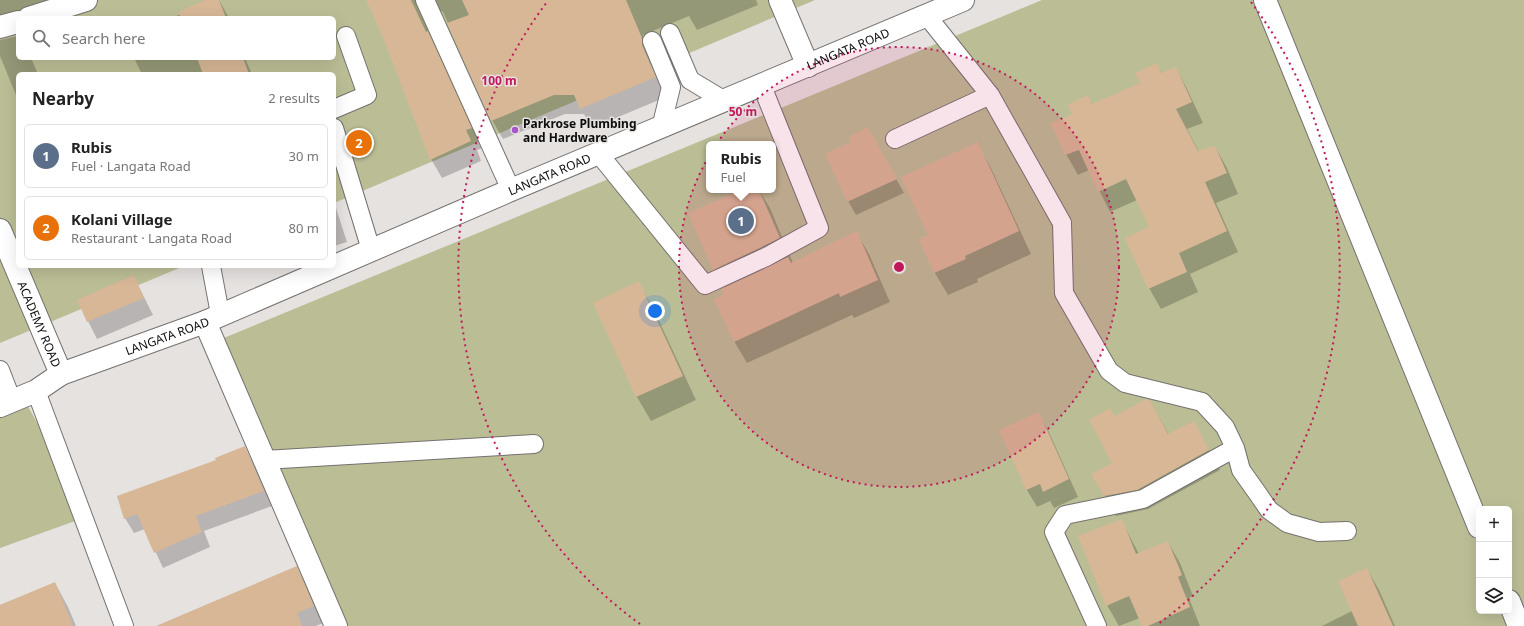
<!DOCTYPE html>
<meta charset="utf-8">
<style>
body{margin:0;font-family:"Noto Sans",sans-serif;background:#f2f2f2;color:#222}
.controls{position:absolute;right:12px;bottom:12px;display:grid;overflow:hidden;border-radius:6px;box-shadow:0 4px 16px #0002}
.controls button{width:36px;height:36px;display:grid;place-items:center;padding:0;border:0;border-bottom:1px solid #e0e0e0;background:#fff;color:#222;font:20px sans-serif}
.you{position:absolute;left:655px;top:311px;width:14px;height:14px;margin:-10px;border:3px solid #fff;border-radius:50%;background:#1a73e8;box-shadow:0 0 0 6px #1a73e833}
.badge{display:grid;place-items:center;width:26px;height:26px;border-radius:50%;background:#7c3aed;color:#fff;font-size:13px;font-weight:700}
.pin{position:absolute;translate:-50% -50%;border:2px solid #fff;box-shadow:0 1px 4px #0006}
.popup{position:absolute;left:706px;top:141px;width:70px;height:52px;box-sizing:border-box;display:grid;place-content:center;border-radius:6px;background:#fff;filter:drop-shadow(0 1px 3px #0005);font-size:13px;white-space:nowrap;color:#767676}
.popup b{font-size:15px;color:#222}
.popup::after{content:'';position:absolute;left:50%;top:100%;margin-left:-8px;border:8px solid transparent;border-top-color:#fff}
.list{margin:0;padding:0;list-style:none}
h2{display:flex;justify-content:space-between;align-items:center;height:52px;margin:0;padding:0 16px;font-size:17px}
h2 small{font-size:13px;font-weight:400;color:#767676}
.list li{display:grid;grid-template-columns:26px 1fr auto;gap:12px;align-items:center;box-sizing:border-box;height:64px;margin:0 8px 8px;padding:0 8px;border:1px solid #e0e0e0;border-radius:6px}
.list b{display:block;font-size:15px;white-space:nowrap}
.list p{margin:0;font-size:13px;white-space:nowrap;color:#767676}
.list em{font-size:13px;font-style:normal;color:#767676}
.icon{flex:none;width:22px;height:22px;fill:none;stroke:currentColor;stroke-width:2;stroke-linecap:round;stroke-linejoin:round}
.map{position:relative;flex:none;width:1524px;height:626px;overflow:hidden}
.search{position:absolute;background:#fff;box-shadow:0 4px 16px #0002;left:16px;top:16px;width:320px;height:44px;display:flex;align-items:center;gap:10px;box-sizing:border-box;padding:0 14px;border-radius:6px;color:#767676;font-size:15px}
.panel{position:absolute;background:#fff;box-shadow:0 4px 16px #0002;left:16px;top:72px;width:320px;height:196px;border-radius:6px}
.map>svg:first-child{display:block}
.green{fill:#bbbe95;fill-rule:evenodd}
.shadow{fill:#0003}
.building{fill:#d7b796}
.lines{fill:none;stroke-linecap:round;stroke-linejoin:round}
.service-casing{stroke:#74716f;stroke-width:20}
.minor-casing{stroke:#74716f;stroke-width:24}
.secondary-casing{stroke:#74716f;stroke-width:24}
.service{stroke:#fff;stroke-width:18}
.minor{stroke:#fff;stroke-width:22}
.secondary{stroke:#fff;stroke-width:22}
.ring{fill:none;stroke:#c2185b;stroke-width:2;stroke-dasharray:2 4}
.poi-dot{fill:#a756c7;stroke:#e5e2e0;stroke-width:1.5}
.labels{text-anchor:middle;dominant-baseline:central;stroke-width:3;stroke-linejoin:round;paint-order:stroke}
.street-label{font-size:12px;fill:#0e0d0d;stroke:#e5e2e0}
.poi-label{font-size:12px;font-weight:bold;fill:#0e0d0d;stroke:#e5e2e0;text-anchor:start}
.centre{fill:#c2185b;stroke:#e5e2e0;stroke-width:2}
.ring-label{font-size:12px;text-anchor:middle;font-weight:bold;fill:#c2185b;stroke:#e5e2e0;stroke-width:3;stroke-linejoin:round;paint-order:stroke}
</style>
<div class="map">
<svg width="1524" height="626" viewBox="0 0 1524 626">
<rect width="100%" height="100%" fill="#e5e2e0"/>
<path class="green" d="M 0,0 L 815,0 L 334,203 L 334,74 L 18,74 L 18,266 L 184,266 L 0,343 ZM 18,18 L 334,18 L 334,58 L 18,58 Z
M 1042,0 L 1524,0 L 1524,626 L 336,626 L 214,342 ZM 709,144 L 773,144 L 773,190 L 709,190 ZM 1479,509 L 1509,509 L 1509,611 L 1479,611 Z
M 20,392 L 89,516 L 0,548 L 0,401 Z"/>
<path class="shadow" d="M 0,0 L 52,0 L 0,33 Z
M 206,0 L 219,0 L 229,18 L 173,18 Z
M 367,0 L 756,0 L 758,5 L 697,30 L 689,16 L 643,35 L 666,97 L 592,128 L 584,114 L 565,114 L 503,139 L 492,120 L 443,12 L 438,9 L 425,18 L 426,25 L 482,148 L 477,150 L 481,161 L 442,178 L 431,159 L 383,35 Z
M 18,36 L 18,58 L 31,58 L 38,74 L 18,74 L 18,100 L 0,56 L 0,40 Z
M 134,58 L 245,58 L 252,74 L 142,74 Z
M 1156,65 L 1162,74 L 1176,68 L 1187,89 L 1203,123 L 1187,129 L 1199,152 L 1215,147 L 1227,168 L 1238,194 L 1216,203 L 1238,252 L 1190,274 L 1198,292 L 1161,309 L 1149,288 L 1150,228 L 1137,200 L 1110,212 L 1089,170 L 1078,175 L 1066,154 L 1073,114 L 1088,97 L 1093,105 L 1141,83 Z
M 876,142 L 904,193 L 856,215 L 848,201 Z
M 977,143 L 990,166 L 1031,254 L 977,279 L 978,282 L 948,295 L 935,273 L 921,239 L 930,235 Z
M 743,190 L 759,190 L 770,208 L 793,263 L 856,232 L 869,254 L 890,302 L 854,318 L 852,315 L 747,363 L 734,341 L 725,289 L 714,269 Z
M 334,202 L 347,242 L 334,246 Z
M 166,266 L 174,266 L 168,268 Z
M 134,277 L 153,315 L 97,339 L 78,301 Z
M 638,282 L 652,306 L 696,400 L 651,421 L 637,397 L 594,303 Z
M 1150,401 L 1169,435 L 1193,422 L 1220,470 L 1148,509 L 1116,516 L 1093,475 L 1113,463 L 1115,418 Z
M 1038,413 L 1048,430 L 1078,497 L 1054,508 L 1050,501 L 1037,507 L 1027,490 L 1001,431 Z
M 245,448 L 253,463 L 272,506 L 204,531 L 210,547 L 163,568 L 145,529 L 134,533 L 125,518 L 218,461 Z
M 1121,520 L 1139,554 L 1168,542 L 1180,563 L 1193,596 L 1189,598 L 1200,626 L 1143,626 L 1140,618 L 1119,626 L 1107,605 Z
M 296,567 L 306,584 L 323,623 L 316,626 L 161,626 Z
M 1367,569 L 1379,590 L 1395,626 L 1322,626 L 1352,611 Z
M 55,583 L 68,607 L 76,626 L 0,626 L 0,605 Z"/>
<path class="building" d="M 206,0 L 219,0 L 226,18 L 181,18 L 178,12 Z
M 366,0 L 411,0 L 426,32 L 428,31 L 472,128 L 466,130 L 471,141 L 430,160 L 382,35 Z
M 462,0 L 626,0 L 642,38 L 642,45 L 656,77 L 580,109 L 574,95 L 554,95 L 491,121 L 447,23 L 469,15 Z
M 197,58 L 243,58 L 249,74 L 203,74 Z
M 1157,63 L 1161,73 L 1176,67 L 1192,102 L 1176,109 L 1198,151 L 1215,146 L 1227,173 L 1205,182 L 1227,231 L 1179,253 L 1187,272 L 1148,289 L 1125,238 L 1149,227 L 1126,179 L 1098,192 L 1079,150 L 1065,155 L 1051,123 L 1072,114 L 1068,105 L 1088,95 L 1092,104 L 1140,83 L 1135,73 Z
M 868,127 L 897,179 L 847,202 L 825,154 L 851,142 L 849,137 Z
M 978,142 L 1019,231 L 965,256 L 966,259 L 934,273 L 919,239 L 928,235 L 901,177 Z
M 741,190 L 759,190 L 780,238 L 713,270 L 688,213 Z
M 857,231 L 878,280 L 840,297 L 839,293 L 734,342 L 714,299 L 723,295 L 721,289 L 788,257 L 791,263 Z
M 134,275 L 144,298 L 87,322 L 77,300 Z
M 639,281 L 683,376 L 636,397 L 593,303 Z
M 1146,399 L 1150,400 L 1168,434 L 1194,421 L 1209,450 L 1137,490 L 1104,496 L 1091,474 L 1112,463 L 1089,420 L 1110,408 L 1115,416 Z
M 1039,412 L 1069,479 L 1043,492 L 1040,484 L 1026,490 L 999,430 Z
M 245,446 L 264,491 L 196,516 L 202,532 L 154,553 L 137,514 L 124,519 L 117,496 L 216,460 L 215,458 Z
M 1122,519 L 1136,554 L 1168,541 L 1182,575 L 1178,577 L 1190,607 L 1148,626 L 1142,626 L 1129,596 L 1106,606 L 1078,536 Z
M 297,566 L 314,606 L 297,613 L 302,626 L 156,626 Z
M 1367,568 L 1393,626 L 1358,626 L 1338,581 Z
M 55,582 L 73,626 L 0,626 L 0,605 Z"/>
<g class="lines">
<defs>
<path id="service" d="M 425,0 L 511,190
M 927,16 L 990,95 L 1062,223 L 1064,293 L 1109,371 L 1125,383 L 1202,402 L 1225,427 L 1235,448 L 1241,470 L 1258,494 L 1269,510 L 1287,523 L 1319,532 L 1347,531
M 670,33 L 690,80 L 725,101
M 652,41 L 671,87 L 661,128
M 334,109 L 367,95 L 346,36
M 334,128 L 371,250
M 895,139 L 990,95
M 599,154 L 705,285 L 766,257 L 819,228 L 762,86
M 211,266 L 220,314
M 0,370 L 12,401
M 36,391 L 124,626
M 264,460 L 534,444
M 1097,626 L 1054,532 L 1065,515 L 1143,499 L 1235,448"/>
<g id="minor">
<path d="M 780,0 L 808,66"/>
<path d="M 1265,0 L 1479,527"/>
<path d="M 29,18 L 86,0"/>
<path d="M 0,27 L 18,22"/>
<path id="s1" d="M 0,230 L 61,374"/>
<path d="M 205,322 L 336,626"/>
<path d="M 1509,601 L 1519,626"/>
</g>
<g id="secondary">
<path id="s2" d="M 0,406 L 36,391 L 61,374 L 205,322 L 511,190 L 963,0"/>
</g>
</defs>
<use href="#service" class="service-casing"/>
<use href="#minor" class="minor-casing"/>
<use href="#secondary" class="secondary-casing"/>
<use href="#service" class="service"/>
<use href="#minor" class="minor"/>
<use href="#secondary" class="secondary"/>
</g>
<circle cx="899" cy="267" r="220" fill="#c2185b" fill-opacity=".12"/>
<g class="ring">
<circle cx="899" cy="267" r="220"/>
<path d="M640 624A441 441 0 0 1 547 2M1251 2A441 441 0 0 1 1158 624"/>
</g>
<circle class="poi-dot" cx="515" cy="130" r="4"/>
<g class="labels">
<g class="street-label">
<text stroke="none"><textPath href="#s2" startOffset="921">LANGATA ROAD</textPath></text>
<text stroke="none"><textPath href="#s2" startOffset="597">LANGATA ROAD</textPath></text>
<text stroke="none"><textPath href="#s1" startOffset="102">ACADEMY ROAD</textPath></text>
<text stroke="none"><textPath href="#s2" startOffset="182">LANGATA ROAD</textPath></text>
</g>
<g class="poi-label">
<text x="523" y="123">Parkrose Plumbing<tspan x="523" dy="14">and Hardware</tspan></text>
</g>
</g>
<circle cx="899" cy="267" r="6" class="centre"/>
<g class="ring-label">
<text x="499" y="85">100 m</text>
<text x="743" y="116">50 m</text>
</g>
</svg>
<div class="controls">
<button>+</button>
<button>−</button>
<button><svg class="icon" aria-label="layers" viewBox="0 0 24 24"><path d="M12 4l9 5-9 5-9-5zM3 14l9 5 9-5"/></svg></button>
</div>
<div class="you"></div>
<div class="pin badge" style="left:741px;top:221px;background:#5c6f8a">1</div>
<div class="popup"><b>Rubis</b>Fuel</div>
<div class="pin badge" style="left:359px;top:143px;background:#e8710a">2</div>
<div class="search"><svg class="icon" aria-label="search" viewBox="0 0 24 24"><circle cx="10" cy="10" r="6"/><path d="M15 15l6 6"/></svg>Search here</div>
<section class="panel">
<h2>Nearby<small>2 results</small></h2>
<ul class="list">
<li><span class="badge" style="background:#5c6f8a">1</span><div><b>Rubis</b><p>Fuel · Langata Road</p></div><em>30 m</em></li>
<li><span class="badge" style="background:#e8710a">2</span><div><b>Kolani Village</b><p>Restaurant · Langata Road</p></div><em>80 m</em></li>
</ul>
</section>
</div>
